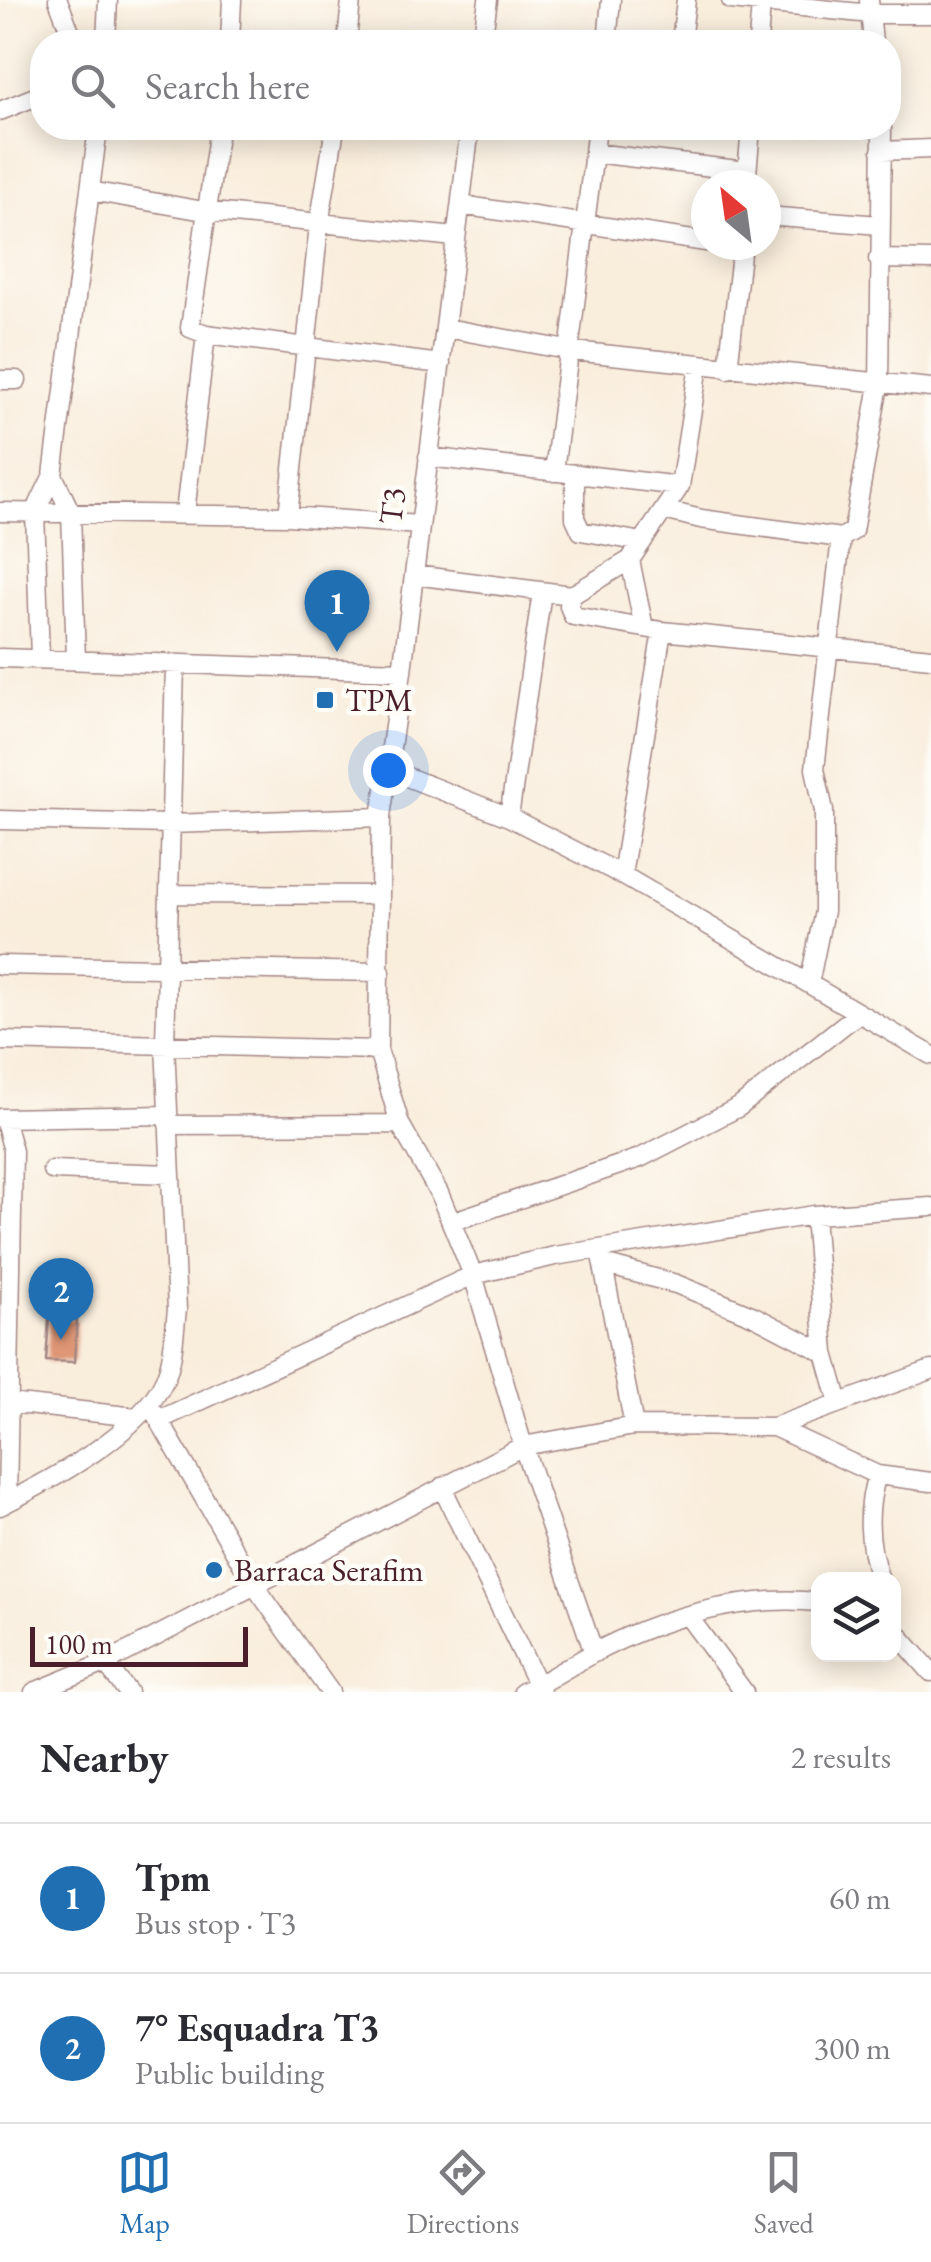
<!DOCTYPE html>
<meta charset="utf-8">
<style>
body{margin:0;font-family:"EB Garamond",serif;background:#f7f7f7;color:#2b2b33}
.controls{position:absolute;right:30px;bottom:30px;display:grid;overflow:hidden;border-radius:20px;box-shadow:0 5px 25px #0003}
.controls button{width:90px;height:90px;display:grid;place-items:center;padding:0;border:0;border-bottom:2px solid #e1e1e2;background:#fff;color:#2b2b33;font:50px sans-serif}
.compass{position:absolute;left:691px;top:170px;width:90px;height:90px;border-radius:50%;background:#fff;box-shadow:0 5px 25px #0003;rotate:331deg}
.scale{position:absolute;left:30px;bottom:25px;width:218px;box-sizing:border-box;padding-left:10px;border:5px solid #4a1f2b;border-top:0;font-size:28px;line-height:35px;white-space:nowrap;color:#4a1f2b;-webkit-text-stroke:8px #fdfcf7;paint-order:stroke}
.you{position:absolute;left:388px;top:770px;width:35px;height:35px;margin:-25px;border:8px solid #fff;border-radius:50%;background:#1a73e8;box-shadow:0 0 0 15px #1a73e833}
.badge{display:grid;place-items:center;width:65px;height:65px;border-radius:50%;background:#1f6fb2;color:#fff;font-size:32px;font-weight:700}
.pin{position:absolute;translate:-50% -82px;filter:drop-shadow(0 2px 5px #0008)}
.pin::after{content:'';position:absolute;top:52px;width:35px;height:30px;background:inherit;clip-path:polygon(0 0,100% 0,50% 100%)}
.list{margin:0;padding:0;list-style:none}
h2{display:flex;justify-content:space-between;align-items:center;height:130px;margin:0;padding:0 40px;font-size:42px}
h2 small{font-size:32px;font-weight:400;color:#7c7c81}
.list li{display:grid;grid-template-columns:65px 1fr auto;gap:30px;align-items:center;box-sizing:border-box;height:150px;padding:0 40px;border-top:2px solid #e1e1e2}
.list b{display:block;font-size:38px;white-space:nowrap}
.list p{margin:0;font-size:32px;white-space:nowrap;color:#7c7c81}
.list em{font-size:32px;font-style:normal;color:#7c7c81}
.icon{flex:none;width:55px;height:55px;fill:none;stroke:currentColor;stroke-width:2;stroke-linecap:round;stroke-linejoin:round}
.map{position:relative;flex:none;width:931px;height:1692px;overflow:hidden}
.search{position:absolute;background:#fff;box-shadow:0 5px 25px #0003;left:30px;right:30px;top:30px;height:110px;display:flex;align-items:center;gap:25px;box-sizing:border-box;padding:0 35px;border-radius:40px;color:#7c7c81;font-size:38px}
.sheet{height:430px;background:#fff}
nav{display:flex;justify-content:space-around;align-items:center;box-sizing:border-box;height:140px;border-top:2px solid #e1e1e2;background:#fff;font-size:28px;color:#7c7c81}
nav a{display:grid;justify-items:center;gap:5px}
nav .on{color:#1f6fb2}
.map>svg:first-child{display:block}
.building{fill:#de9675}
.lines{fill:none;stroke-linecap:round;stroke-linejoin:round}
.minor-casing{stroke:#a28684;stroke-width:21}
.minor{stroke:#fff;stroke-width:18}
.poi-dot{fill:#1f6fb2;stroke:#fdfcf7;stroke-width:4}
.labels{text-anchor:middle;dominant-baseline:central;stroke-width:9;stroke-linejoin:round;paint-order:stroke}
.street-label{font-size:32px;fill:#4a1f2b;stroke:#fdfcf7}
.poi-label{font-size:32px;fill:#4a1f2b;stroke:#fdfcf7;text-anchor:start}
</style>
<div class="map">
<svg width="931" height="1692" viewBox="0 0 931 1692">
<rect width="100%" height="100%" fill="#fdfcf7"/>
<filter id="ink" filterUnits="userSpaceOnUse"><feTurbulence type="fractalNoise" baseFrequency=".01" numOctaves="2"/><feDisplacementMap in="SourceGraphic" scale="20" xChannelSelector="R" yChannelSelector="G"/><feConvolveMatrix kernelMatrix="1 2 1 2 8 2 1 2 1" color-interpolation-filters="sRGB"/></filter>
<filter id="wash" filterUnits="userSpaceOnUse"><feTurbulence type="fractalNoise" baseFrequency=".0048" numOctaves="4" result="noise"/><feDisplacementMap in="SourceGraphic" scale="40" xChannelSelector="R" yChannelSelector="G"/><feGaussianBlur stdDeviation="2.25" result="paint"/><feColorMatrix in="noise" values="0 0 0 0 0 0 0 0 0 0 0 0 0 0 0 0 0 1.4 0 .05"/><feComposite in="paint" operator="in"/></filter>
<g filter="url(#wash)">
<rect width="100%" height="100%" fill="#f9eddc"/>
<g id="blocks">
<path class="building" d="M 49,1318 L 77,1319 L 74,1362 L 46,1361 Z"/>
</g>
</g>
<g filter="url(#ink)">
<use href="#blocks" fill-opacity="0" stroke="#a28684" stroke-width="2.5"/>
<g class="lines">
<defs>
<path id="minor" d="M 58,0 L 74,42
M 731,0 L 871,14 L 931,14
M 869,0 L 873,42
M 106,42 L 108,0
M 230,42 L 232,0
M 347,42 L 351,0
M 482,42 L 488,0
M 607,42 L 611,0
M 681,42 L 686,0
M 758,42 L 761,4
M 0,111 L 42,94
M 219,128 L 190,328 L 206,334 L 441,364
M 881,151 L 931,149
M 594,153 L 746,171
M 746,185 L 751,128
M 90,191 L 204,211 L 455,237
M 461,205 L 706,242
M 766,216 L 880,225
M 878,259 L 931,260
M 446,328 L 573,351 L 931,388
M 728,369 L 742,245
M 0,380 L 17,380
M 428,457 L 680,486
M 554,472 L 597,128
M 575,474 L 575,518 L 581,531 L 642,542
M 53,475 L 71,513 L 76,660
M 664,510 L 701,519 L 841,538 L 853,531 L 879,385 L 882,128
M 0,512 L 288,516 L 420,525
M 185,513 L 206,334
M 288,516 L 319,225 L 335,128
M 630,560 L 644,628
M 414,575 L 572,595 L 569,606 L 573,616 L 662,631 L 931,658
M 572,595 L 630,560 L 680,486 L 699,365
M 0,658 L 402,671 L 470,128
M 40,659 L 35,512 L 53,475 L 98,128
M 402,671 L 381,817 L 378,1050 L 400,1124 L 439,1193 L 473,1275 L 523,1446 L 594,1653
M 387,769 L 509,817 L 622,875 L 931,1055
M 509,817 L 542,592
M 0,820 L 170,824 L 381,817
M 622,875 L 662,631
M 169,894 L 378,895
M 0,965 L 381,972
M 809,984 L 824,911 L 824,811 L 815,769 L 841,538
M 0,1041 L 378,1050
M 0,1118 L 168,1115
M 4,1118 L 13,1151 L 7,1502
M 168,1125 L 400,1124
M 52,1170 L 171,1174
M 814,1215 L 825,1353
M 451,1222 L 640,1158 L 739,1107 L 859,1013
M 601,1255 L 634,1426
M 603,1264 L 676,1284 L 754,1316 L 825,1353 L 839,1403
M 9,1403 L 136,1417
M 155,1413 L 253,1583 L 330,1692
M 159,1420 L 473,1275 L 555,1256 L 814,1215 L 931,1207
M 774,1427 L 877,1475
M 442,1487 L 541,1692
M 0,1506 C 51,1480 141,1433 165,1379 C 174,1358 174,1333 177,1310 L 165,1044 L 175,665
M 880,1580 C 868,1546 866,1509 877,1475 L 931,1482
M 688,1616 L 744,1692
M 894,1630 L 931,1672
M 105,1663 L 128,1692
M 34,1692 L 105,1663 L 523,1446 L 634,1426 L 774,1427 L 931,1370
M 523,1692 C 548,1681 569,1666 592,1654 C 658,1618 744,1594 818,1602"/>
</defs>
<use href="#minor" class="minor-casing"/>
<use href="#minor" class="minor"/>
</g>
</g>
<g class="poi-dot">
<rect x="315" y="690" width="20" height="20" rx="5"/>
<circle cx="214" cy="1570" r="10"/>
</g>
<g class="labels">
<g class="street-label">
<text transform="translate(392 506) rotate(-83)">T3</text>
</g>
<g class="poi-label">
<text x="345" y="700">TPM</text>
<text x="234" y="1570">Barraca Serafim</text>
</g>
</g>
</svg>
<div class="controls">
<button><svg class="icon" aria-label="layers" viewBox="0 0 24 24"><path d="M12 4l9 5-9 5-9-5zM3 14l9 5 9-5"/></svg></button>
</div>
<svg class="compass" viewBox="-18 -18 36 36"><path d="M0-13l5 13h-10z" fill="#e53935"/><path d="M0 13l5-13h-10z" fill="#7c7c81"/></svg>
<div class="scale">100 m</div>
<div class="you"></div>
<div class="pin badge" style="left:337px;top:652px">1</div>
<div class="pin badge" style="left:61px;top:1340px">2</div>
<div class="search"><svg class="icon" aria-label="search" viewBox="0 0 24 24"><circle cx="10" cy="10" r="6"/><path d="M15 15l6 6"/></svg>Search here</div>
</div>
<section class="sheet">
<h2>Nearby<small>2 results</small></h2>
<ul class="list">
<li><span class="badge">1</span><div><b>Tpm</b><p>Bus stop · T3</p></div><em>60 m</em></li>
<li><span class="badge">2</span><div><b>7° Esquadra T3</b><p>Public building</p></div><em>300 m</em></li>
</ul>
</section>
<nav>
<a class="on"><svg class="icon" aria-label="map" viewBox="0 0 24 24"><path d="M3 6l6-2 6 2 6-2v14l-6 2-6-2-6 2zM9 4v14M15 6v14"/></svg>Map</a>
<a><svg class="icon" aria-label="directions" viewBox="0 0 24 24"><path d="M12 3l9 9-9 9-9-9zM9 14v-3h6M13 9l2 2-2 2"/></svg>Directions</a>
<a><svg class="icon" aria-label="saved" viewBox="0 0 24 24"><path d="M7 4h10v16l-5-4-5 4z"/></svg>Saved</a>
</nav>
